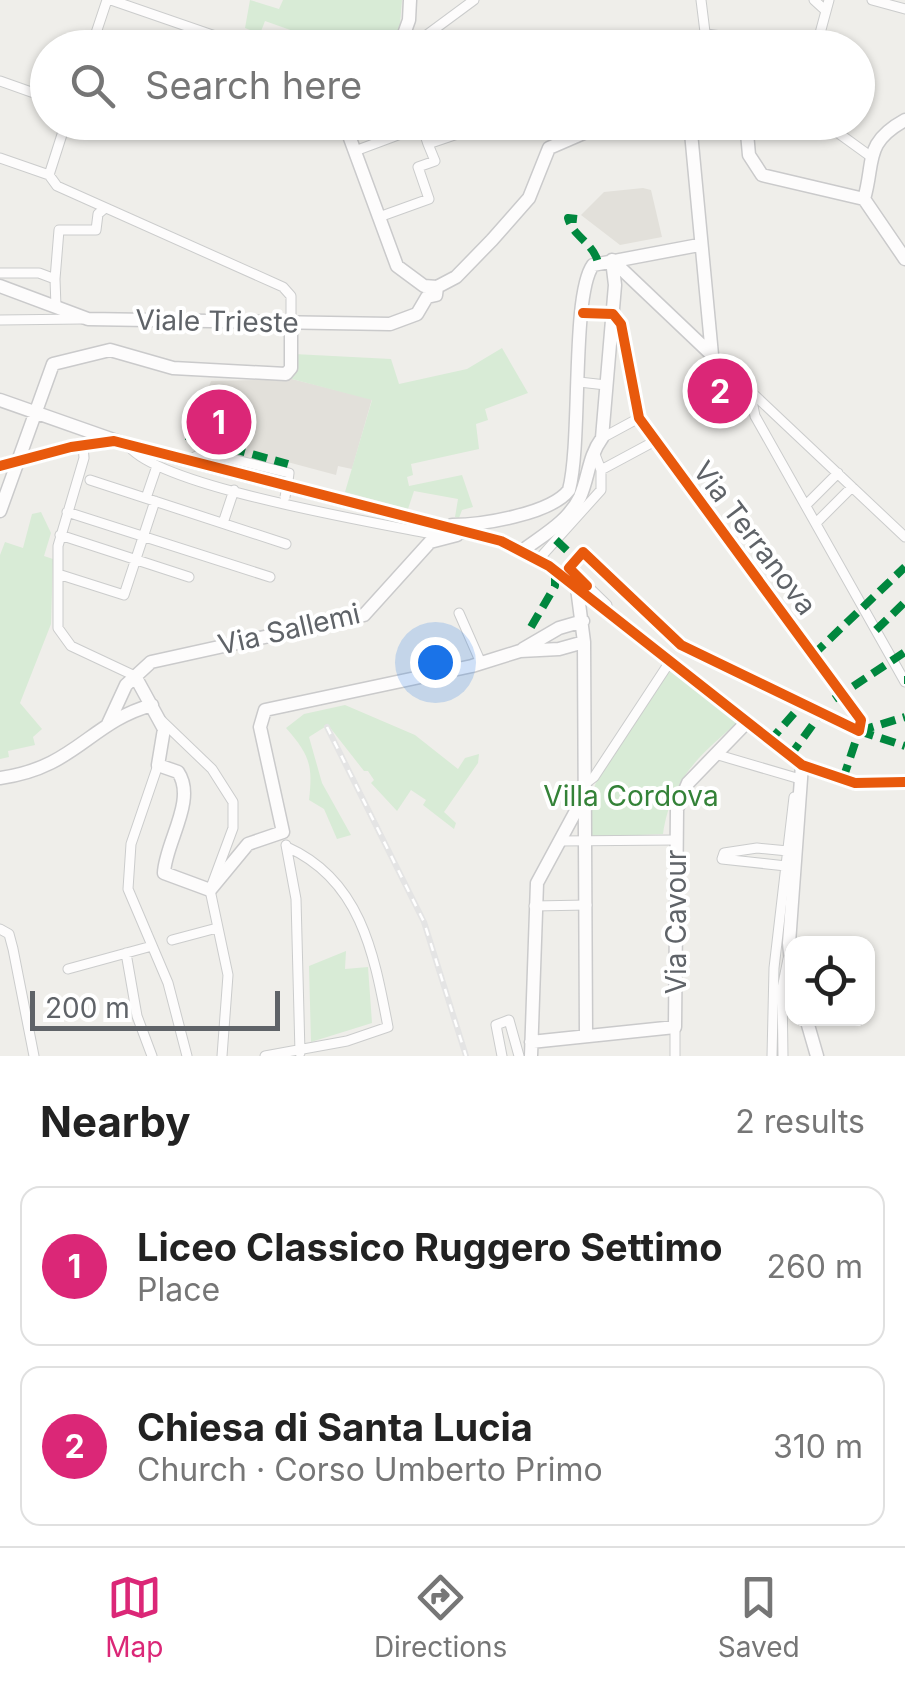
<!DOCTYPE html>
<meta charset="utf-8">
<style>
body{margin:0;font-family:Inter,sans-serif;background:#f2f2f2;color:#222}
.controls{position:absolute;right:30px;bottom:30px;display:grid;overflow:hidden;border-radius:20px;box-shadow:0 2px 8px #0004}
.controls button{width:90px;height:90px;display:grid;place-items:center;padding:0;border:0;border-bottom:2px solid #e0e0e0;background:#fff;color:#222;font:50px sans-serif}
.scale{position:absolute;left:30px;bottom:25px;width:250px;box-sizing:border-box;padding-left:10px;border:5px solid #5f6368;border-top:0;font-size:28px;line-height:35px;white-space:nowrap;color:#5f6368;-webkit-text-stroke:8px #fff;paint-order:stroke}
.you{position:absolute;left:435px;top:662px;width:35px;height:35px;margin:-25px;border:8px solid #fff;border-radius:50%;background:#1a73e8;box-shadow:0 0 0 15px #1a73e833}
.badge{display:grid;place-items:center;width:65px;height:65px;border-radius:50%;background:#db2777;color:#fff;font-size:32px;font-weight:700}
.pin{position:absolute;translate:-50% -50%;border:5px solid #fff;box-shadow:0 2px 10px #0006}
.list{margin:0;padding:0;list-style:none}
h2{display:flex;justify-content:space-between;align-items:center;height:130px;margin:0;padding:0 40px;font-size:42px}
h2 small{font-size:32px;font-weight:400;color:#767676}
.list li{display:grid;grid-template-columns:65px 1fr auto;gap:30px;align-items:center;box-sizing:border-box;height:160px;margin:0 20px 20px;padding:0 20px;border:2px solid #e0e0e0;border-radius:20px}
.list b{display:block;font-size:38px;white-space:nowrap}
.list p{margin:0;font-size:32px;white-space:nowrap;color:#767676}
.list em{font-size:32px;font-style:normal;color:#767676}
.icon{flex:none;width:55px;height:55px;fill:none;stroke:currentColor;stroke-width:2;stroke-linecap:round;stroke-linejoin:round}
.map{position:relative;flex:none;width:905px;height:1056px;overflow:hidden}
.search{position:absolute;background:#fff;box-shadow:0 2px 8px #0004;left:30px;right:30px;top:30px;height:110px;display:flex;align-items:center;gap:25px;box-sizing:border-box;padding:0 35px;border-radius:55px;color:#767676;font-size:38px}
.sheet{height:490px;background:#fff}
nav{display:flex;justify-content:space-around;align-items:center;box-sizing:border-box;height:140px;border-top:2px solid #e0e0e0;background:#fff;font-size:28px;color:#767676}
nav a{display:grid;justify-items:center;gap:5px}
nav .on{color:#db2777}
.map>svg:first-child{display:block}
.education{fill:#e2e0da}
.green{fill:#d8ebd6}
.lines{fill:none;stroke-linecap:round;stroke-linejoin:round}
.street-casing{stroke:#cbcccc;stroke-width:11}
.secondary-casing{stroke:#cacacb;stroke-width:15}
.street{stroke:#fdfcfc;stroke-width:9}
.secondary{stroke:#fdfcfc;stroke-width:12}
.rail-casing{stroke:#e4e4e4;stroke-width:6}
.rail{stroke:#fff;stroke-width:2.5;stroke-dasharray:8;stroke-linecap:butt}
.street-bridge-casing{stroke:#cbcccc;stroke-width:11;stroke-linecap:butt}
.street-bridge{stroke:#fdfcfc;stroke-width:9}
.quiet{stroke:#00873e;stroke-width:8;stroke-dasharray:15 8;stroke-linecap:butt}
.cycleway-casing{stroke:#fff;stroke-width:16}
.cycleway{stroke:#e8590c;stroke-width:10}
.labels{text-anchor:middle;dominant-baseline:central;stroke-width:8;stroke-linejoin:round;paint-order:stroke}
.street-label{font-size:28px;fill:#5f6368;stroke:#fff}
.park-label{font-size:28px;fill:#348238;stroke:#fff}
</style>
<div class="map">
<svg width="905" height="1056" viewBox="0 0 905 1056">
<rect width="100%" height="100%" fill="#efeeea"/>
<path class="education" d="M 643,188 L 651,190 L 662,237 L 620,245 L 581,215 L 604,192 Z
M 292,379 L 372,399 L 352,469 L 338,466 L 336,475 L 280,460 L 278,468 L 188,443 L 211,381 Z"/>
<path class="green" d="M 250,0 L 279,9 L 283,0 L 402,0 L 400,25 L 391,45 L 317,47 L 293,42 L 296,32 L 265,21 L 260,34 L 245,28 Z
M 502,348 L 528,393 L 485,409 L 488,420 L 476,424 L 479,449 L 411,464 L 413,475 L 407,477 L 409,486 L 462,475 L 473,507 L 462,510 L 459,518 L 455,517 L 458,499 L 414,491 L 408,509 L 345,492 L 372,400 L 292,379 L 294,354 L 391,359 L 399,384 L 467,369 Z
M 41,512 L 51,533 L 44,556 L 53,559 L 51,624 L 20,703 L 42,729 L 33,737 L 35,745 L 8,751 L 9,757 L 0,759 L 0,555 L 5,542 L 23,548 L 32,514 Z
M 669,670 L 737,723 C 697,757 671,781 663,834 L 590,837 L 590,798 L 597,780 Z
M 345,705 L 415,735 L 458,769 L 465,758 L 479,754 L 478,763 L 444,812 L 456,823 L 454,829 L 423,805 L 426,800 L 411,790 L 397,811 L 371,783 L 374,780 L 368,771 L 364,771 L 328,725 L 309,737 L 322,783 L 351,835 L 337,839 L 324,809 L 309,800 C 313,766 310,755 286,728 L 304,714 Z
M 346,951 L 345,969 L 368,967 L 372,1023 L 311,1042 L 309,966 Z"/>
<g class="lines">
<defs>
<path id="street" d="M 111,0 L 250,48
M 701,0 L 707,48
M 814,0 L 826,11
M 872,0 L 905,9
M 91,48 L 107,0
M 409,48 L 474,0
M 816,48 L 829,0
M 0,81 L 48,98
M 823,122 L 870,156
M 355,151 L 422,126 L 428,144 L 487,124
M 0,158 L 49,175 L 57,186 L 283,287 L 291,296 L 291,322
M 49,175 L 66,122
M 379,217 L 429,199 L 418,167 L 435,161 L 428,144
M 0,273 L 39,273 L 55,279 L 56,307
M 55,279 L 59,230 L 96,230 L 98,214 L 105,208
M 583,313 L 613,314 L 621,324 L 639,418 L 861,720 L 859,731 L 681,645 L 583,552 L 569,568 L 607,605
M 0,320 L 82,319
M 712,355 L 905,537
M 579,382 L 606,385
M 750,391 L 755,416 L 905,682
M 602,438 L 639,418
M 83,445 L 84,458 L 58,546 L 58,628 L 71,646 L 135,676
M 128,445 C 156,487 384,524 442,536
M 189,460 L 204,452 L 289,473 L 288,481
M 601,470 L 655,441
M 90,480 L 286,544
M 146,498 L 157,466
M 806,505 L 838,473
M 67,512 L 270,577
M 223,523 L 234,490
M 816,523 L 852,487
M 60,535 L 189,577
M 538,560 L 601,490 L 601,470 L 594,452
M 58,574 L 124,595 L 155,501
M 459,613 L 481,663
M 162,721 L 212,769 L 233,802 L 233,828 L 210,890 L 228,975 L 222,1056
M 715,754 L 800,779
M 158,765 L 131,844 L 128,889 L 168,983 L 187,1056
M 585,784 L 594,777 L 669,663
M 559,841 L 676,840
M 286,845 L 296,899 L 300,1053
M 786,866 L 722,859 L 724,853 L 757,848 L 788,851
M 534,906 L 587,905
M 0,929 L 9,934 L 13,949 L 34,1056
M 172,940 L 217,928
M 126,953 L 137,1016 L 152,1056
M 68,969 L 152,946
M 675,1027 L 675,1056
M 265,1056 L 347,1041 L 388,1027 C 374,954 361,880 287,847
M 502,1056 L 496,1025 L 509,1020 L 519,1056
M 772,1056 L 774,968 L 794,797
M 783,1056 L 782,989 L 788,959"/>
<path id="secondary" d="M 399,48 L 409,20 L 410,0
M 690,48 L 706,36 L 721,38 L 735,48
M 344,122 L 397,266 L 424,286 L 437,287 L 456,277 L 492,240 L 529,198 L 549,148 L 609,122
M 690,122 L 712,355
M 746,122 L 749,155 L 762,175 L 864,199 L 905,259
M 864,199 C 875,162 863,143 905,120
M 612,260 L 712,355
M 0,286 L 88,319 L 390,324 L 417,314 L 427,297 L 436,295 L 437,287
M 0,400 L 128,445 L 501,541 L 549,566 L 802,765 L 855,783 L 905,782
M 0,466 L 71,447 L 114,441
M 0,511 L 53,364 L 110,350 L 173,368 L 286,374 L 291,368 L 291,322
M 452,525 C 481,525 551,514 569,490 C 582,441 571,295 593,265 L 699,245
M 522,551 C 543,535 568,522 580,497 C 589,477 588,457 602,438 L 615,285 L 612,260
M 577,588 L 584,642 L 586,1036
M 523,649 L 559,628 L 583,621
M 135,676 L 164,729 L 158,765 L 178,772 C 197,800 165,843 164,873 L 210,890 L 248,844 L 283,832 L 260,727 L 265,710 L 472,666 L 520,651 L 559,649 L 584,642
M 108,724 L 126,685 L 151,662 L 364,615 L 430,542 L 457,535
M 0,778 C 75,768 90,722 152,705
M 792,973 L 789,943 L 802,765
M 806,1018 L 817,1056
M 531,1042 L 675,1027 L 677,809 L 688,783 L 745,724
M 531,1056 L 537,883 L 584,796"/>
</defs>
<use href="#street" class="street-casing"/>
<use href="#secondary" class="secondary-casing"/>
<use href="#street" class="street"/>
<use href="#secondary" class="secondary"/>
<defs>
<path id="rail" d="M 327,727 L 424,922 L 466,1056"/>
</defs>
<use href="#rail" class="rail-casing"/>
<use href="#rail" class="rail"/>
<defs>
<path id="street-bridge" d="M 285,497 L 288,481"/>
</defs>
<use href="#street-bridge" class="street-bridge-casing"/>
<use href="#street-bridge" class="street-bridge"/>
<path class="quiet" d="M 577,219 L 568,218 C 573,237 594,243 598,263
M 186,436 L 288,464
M 556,540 L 576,559
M 531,627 L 555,586 L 555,565
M 876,630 L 905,602
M 813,655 L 905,567
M 904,680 L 905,680
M 834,699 L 905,652
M 859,731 L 905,746
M 859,731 L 905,717
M 769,742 L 803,703
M 790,756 L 822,712
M 843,779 L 859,731"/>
<defs>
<path id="cycleway" d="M 583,313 L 613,314 L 621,324 L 639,418 L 861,720 L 859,731 L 681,645 L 583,552 L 569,568 L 587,586
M 0,466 L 71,447 L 114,441 L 501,541 L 549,566 L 802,765 L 855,783 L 905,782"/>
</defs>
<use href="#cycleway" class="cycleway-casing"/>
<use href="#cycleway" class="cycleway"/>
</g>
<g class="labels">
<g class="street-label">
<text transform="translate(217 321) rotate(1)">Viale Trieste</text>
<text transform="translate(755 538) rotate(53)">Via Terranova</text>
<text transform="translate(289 629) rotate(-13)">Via Sallemi</text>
<text transform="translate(676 922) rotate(-90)">Via Cavour</text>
</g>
<g class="park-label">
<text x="631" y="796">Villa Cordova</text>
</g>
</g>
</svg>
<div class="controls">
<button><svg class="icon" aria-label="locate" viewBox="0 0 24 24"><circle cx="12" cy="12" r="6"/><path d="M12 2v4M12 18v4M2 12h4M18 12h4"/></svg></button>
</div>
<div class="scale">200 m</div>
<div class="you"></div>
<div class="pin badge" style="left:219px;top:422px">1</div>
<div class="pin badge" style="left:720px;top:391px">2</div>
<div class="search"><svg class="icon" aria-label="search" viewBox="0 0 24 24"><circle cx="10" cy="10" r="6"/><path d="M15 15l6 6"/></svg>Search here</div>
</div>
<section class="sheet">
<h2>Nearby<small>2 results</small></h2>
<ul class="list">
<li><span class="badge">1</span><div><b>Liceo Classico Ruggero Settimo</b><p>Place</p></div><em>260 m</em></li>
<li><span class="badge">2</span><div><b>Chiesa di Santa Lucia</b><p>Church · Corso Umberto Primo</p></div><em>310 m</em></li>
</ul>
</section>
<nav>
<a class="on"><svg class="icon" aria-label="map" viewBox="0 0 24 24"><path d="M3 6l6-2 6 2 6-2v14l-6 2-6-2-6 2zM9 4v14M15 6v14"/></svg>Map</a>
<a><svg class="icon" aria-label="directions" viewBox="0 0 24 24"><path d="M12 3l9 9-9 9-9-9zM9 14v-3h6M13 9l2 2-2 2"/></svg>Directions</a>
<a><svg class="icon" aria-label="saved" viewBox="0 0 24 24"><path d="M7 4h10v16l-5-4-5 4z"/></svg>Saved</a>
</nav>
